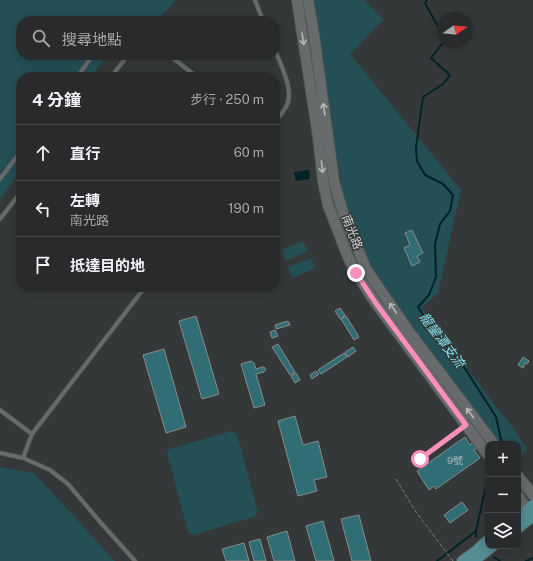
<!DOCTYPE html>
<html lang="zh-TW">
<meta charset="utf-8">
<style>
body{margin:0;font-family:"Public Sans","Noto Sans TC",sans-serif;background:#343637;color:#f1f3f6}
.controls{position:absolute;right:12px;bottom:12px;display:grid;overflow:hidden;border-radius:8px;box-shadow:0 2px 10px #0003}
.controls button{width:36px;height:36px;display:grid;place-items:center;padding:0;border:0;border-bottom:1px solid #444647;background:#282a2b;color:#f1f3f6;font:20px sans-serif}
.compass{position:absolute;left:437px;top:12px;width:36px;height:36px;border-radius:50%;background:#282a2b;box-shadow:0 2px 10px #0003;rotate:75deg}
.stop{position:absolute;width:12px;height:12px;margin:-9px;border:3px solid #fe8ebc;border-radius:50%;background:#fff}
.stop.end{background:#fe8ebc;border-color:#fff;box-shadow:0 1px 4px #0008}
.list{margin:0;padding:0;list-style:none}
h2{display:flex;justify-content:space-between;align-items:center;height:52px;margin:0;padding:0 16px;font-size:17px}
h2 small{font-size:13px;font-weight:400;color:#a5a7a9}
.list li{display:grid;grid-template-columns:26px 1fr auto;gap:12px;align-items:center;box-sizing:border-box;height:56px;padding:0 16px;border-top:1px solid #444647}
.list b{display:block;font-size:15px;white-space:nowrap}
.list p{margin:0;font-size:13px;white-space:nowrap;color:#a5a7a9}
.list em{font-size:13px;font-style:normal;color:#a5a7a9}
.icon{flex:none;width:22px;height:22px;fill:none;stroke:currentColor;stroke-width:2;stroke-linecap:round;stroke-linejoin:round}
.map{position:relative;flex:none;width:533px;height:561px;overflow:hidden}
.search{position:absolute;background:#282a2b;box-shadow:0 2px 10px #0003;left:16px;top:16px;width:264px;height:44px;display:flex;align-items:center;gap:10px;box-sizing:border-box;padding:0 14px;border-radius:16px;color:#a5a7a9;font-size:15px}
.panel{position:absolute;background:#282a2b;box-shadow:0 2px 10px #0003;left:16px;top:72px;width:264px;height:220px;border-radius:16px}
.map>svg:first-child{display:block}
.green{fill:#244f54}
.water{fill:#012226}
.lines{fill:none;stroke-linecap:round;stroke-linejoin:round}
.stream{stroke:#012226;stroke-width:2}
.building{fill:#316d74;stroke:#878b8b}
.lane-casing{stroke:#535656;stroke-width:5}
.secondary-casing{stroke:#535656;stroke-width:12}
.primary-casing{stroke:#535656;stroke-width:12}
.path{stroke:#7d8080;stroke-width:1;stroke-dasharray:4 2;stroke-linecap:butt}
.lane{stroke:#686b6c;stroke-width:3.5}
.secondary{stroke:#686b6c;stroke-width:10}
.primary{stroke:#548d93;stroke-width:10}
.oneway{stroke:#b7b9b9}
.route{stroke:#fe8ebc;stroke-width:5}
.labels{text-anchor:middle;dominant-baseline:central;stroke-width:3;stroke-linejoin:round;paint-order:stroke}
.number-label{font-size:10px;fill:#a9babb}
.street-label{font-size:12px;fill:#d1d3d3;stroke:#353839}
.water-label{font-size:13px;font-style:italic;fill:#81e2ed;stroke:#353839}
</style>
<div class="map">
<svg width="533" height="561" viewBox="0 0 533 561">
<rect width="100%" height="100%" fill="#353839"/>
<path class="green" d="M 0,0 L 176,0 L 157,21 L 21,21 L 21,55 L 108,55 L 91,77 L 21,77 L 21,171 L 0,199 Z
M 311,0 L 364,0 L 384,19 L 350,54 L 461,190 L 438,293 L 422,308 L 494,404 L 511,425 L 528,450 L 518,458 L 518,444 L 499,444 L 392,300 L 371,267 L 357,238 L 344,198 L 334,144 L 328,95 Z
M 303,241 L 308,251 L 286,261 L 281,250 Z
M 311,258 L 315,268 L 293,278 L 288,267 Z
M 232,431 L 237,434 L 258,512 L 254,517 L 193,535 L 188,532 L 167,453 L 169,449 Z
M 0,467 L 34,473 L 115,561 L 0,561 Z"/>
<path class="water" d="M 309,170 L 310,179 L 296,181 L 294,172 Z"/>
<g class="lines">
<path class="stream" d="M 427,0 L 425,3 L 436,23 L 443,32
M 446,42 L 441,45 L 431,58 L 450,75 L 443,84 L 423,97 L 416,148 L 417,161 L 425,175 L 443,184 L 453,195 L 450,211 L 440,224 L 435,244 L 436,277 L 429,295 L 418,307 L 429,324 L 466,370 L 496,417 L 502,444
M 476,537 L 476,531 L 488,477
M 494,557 L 500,561
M 437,561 L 476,531
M 526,561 L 533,558"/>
</g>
<path class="building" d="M 412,230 L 423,253 L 417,256 L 420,262 L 412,266 L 404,248 L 410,245 L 405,233 Z
M 340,308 L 345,315 L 340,319 L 335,311 Z
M 196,316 L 219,394 L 202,399 L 179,321 Z
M 346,316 L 359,337 L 354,340 L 341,319 Z
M 288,321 L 290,325 L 276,329 L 275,325 Z
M 275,330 L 278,336 L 272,338 L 270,332 Z
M 278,344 L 295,372 L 290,375 L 272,347 Z
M 353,347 L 356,351 L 348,357 L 345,352 Z
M 164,349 L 186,427 L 166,433 L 143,355 Z
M 344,353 L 347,357 L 321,374 L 318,370 Z
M 523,357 L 529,361 L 527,364 L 525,363 L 523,368 L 518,365 Z
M 251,361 L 254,363 L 256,369 L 262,367 L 264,367 L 266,369 L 264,372 L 256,374 L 265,405 L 254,408 L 241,364 Z
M 316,371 L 319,374 L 312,379 L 310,375 Z
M 296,373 L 300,380 L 295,383 L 291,376 Z
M 295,416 L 303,445 L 318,441 L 327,477 L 314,480 L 317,491 L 298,496 L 278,421 Z
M 465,437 L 470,445 L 473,442 L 477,448 L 474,450 L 480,458 L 436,489 L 434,486 L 429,490 L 417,471 Z
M 462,502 L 468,510 L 450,523 L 444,515 Z
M 359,515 L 371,561 L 352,561 L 341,519 Z
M 323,521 L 334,561 L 316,561 L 306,526 Z
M 287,531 L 295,561 L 274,561 L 267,537 Z
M 260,539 L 266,561 L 254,561 L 249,542 Z
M 244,543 L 249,561 L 226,561 L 222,549 Z"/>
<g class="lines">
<defs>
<path id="lane" d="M 255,0 L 263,21
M 275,50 C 281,66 295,91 286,107 C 283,112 279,117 275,122
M 169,55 L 197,77
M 77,77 L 93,55
M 111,77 L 128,55
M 0,179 L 21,151
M 0,219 L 21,192
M 0,410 L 32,434
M 0,453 L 23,458 L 50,470 L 68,484 L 101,523 L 135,561
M 23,458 L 32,434 L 145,287
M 420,459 L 465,426"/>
<path id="secondary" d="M 297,0 L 318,136 L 323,181 L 328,205 L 348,257 L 356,273 L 375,302 L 488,455
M 308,0 L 314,35 L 334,181 L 343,213 L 366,269 L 408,330 L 494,444
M 518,476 L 533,495
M 518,496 L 532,516"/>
<path id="primary" d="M 518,517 L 533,505
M 518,528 L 533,516
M 462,561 L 476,551 L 488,540
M 474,561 L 493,546"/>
</defs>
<use href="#lane" class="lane-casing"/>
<use href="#secondary" class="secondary-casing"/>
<use href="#primary" class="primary-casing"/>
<path class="path" d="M 396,479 L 416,512 L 453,561"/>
<use href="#lane" class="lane"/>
<use href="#secondary" class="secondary"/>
<use href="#primary" class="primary"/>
</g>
<defs><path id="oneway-shaft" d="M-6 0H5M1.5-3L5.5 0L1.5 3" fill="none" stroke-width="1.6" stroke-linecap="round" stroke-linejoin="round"/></defs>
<g class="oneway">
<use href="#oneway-shaft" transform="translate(303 39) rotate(81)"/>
<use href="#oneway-shaft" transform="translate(324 109) rotate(-98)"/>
<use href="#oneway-shaft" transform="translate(322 167) rotate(84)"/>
<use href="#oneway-shaft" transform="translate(393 308) rotate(-125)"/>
<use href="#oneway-shaft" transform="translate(470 413) rotate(-127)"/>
</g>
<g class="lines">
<path class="route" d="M 356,273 L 375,302 L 466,425 L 420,459"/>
</g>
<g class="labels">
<g class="number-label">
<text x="455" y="460">9號</text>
</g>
<g class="street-label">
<text transform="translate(352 232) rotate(69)">南光路</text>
</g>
<g class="water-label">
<text transform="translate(442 340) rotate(53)">龍鑾潭支流</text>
</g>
</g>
</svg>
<div class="controls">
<button>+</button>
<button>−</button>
<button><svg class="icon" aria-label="layers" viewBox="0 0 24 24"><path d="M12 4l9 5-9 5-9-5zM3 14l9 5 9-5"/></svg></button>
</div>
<svg class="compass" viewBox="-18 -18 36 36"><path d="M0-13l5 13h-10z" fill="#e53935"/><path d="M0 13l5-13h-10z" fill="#a5a7a9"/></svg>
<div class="stop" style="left:420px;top:459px"></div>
<div class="stop end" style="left:356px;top:273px"></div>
<div class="search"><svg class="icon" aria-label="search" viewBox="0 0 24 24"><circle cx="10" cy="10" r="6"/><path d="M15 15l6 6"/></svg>搜尋地點</div>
<section class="panel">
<h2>4 分鐘<small>步行 · 250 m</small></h2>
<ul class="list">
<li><svg class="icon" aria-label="ahead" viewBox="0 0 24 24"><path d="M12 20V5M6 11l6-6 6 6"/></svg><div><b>直行</b></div><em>60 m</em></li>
<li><svg class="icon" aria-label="left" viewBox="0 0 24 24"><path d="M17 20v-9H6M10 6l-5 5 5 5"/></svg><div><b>左轉</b><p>南光路</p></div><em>190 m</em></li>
<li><svg class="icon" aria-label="arrive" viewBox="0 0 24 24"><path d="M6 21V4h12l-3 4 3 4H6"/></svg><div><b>抵達目的地</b></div></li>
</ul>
</section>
</div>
